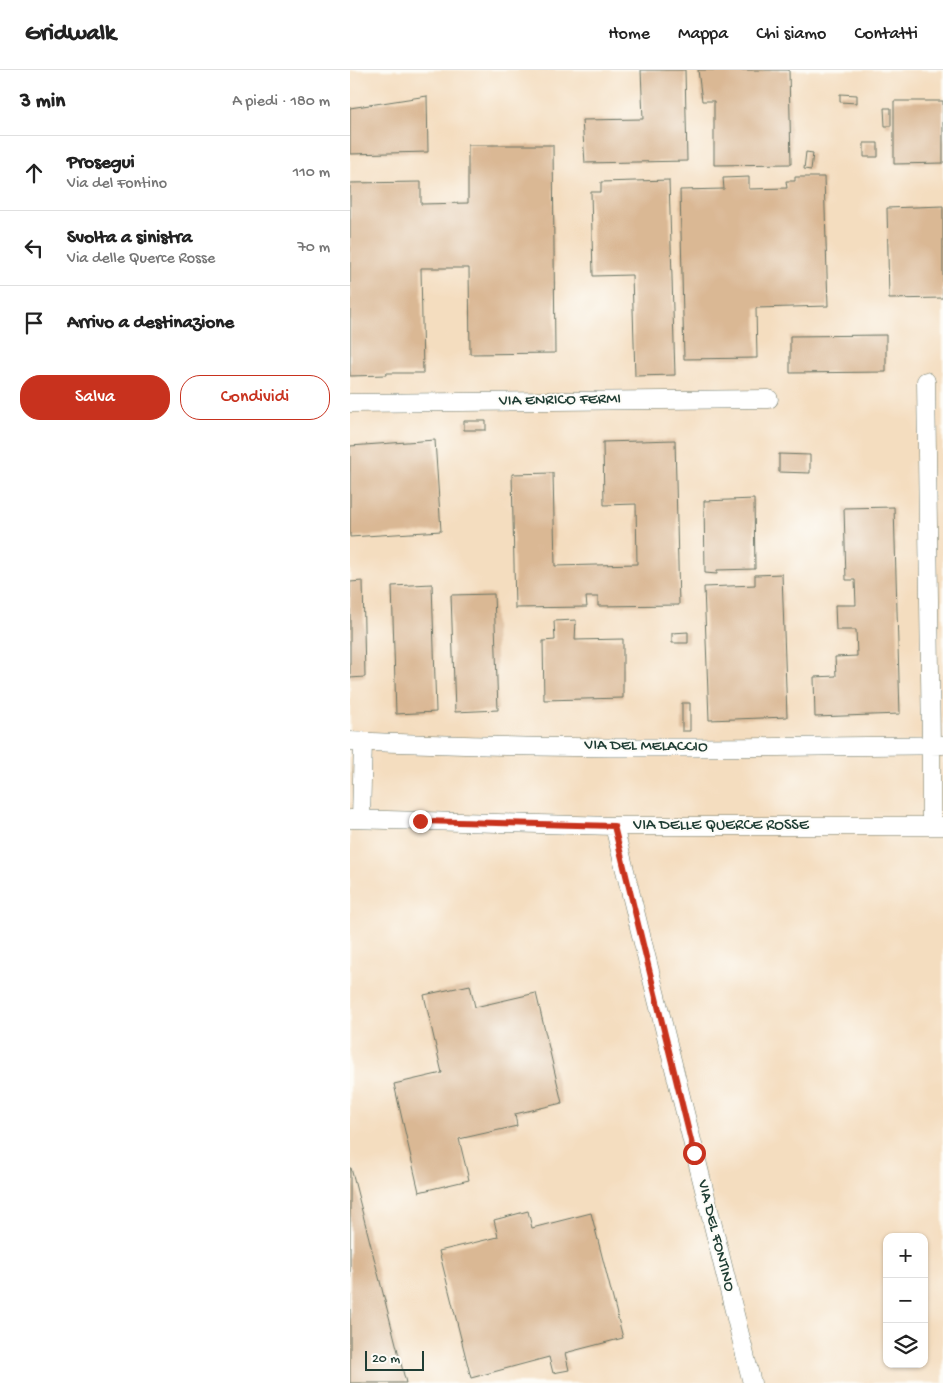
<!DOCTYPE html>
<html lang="it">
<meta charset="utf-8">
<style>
body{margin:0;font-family:"Gochi Hand",sans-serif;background:#f6f6f6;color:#222}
.controls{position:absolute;right:15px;bottom:15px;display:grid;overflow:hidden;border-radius:10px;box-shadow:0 1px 4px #0004}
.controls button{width:45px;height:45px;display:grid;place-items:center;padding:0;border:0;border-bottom:1px solid #e0e0e0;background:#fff;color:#222;font:25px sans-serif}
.scale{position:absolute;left:15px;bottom:12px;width:59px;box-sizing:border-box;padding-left:5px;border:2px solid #1f3d34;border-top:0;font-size:14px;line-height:18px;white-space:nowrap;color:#1f3d34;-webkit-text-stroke:4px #fdfcf7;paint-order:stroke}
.stop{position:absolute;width:15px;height:15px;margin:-11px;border:4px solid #c8321e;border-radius:50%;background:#fff}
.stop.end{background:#c8321e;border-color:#fff;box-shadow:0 1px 5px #0008}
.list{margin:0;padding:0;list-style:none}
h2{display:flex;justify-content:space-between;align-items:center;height:65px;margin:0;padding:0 20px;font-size:21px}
h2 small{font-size:16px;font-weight:400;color:#767676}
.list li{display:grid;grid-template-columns:32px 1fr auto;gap:15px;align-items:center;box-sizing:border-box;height:75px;padding:0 20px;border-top:1px solid #e0e0e0}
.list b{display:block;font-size:19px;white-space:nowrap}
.list p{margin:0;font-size:16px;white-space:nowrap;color:#767676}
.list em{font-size:16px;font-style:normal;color:#767676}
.actions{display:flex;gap:10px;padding:15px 20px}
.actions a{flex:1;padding:11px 0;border:1px solid #c8321e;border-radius:20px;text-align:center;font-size:18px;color:#c8321e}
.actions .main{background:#c8321e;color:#fff}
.icon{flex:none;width:28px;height:28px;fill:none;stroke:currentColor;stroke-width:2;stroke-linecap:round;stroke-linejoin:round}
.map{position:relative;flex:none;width:593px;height:1313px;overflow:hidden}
header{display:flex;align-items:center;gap:30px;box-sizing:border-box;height:70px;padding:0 25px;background:#fff;border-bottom:1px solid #e0e0e0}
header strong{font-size:24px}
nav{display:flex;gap:28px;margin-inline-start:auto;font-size:18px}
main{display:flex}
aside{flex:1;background:#fff}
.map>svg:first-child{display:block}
.building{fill:#dab894}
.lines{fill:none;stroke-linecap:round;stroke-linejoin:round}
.street-casing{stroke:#6a7565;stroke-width:19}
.street{stroke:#fff;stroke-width:18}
.route{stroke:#c8321e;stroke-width:6}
.labels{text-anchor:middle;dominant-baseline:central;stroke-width:4;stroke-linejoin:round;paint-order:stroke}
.street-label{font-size:16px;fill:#1f3d34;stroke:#fdfcf7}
</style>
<header>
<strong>Gridwalk</strong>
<nav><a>Home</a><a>Mappa</a><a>Chi siamo</a><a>Contatti</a></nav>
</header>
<main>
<aside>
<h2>3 min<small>A piedi · 180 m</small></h2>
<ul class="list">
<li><svg class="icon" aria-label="ahead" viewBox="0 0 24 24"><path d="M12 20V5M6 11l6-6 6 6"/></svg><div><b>Prosegui</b><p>Via del Fontino</p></div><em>110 m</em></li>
<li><svg class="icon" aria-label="left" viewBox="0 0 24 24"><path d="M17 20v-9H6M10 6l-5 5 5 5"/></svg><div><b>Svolta a sinistra</b><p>Via delle Querce Rosse</p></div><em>70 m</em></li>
<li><svg class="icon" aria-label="arrive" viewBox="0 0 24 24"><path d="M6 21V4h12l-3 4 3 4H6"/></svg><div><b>Arrivo a destinazione</b></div></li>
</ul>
<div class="actions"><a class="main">Salva</a><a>Condividi</a></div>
</aside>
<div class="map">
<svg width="593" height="1313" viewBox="0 0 593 1313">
<rect width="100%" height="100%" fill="#fdfcf7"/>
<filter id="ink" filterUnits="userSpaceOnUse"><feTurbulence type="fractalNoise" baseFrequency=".02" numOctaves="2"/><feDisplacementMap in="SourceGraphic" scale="10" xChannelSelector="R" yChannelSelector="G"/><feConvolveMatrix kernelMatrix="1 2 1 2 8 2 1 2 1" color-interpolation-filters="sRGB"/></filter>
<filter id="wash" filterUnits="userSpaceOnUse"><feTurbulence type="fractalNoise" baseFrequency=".0096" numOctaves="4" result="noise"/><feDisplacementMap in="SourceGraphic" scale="20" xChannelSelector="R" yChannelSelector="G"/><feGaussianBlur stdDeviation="1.12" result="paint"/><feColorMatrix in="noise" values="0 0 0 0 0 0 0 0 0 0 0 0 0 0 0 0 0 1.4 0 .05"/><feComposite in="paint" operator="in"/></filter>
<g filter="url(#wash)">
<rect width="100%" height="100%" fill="#f4ddbf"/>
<g id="blocks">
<path class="building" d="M 291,0 L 335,0 L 337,91 L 235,93 L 232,50 L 293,49 Z
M 348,0 L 439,0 L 441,94 L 364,95 L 364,31 L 352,31 Z
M 490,24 L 507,25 L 507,33 L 490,32 Z
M 77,26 L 78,82 L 0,84 L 0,38 Z
M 544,31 L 593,31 L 593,93 L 544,94 Z
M 534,38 L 541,38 L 541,56 L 535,56 Z
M 514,73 L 528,73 L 528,87 L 514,87 Z
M 118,75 L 203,75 L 205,283 L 120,284 L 119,198 L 71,198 L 73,303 L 36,303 L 36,305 L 0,306 L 0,113 L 71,112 L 71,134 L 118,133 Z
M 456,82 L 463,83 L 461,100 L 454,99 Z
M 399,107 L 399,119 L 437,118 L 436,111 L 445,111 L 445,107 L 474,107 L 478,236 L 406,238 L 407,288 L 334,289 L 330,120 L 374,119 L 373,108 Z
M 319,110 L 325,305 L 285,306 L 282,205 L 243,206 L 241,122 L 251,122 L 251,112 Z
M 593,136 L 593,228 L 539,229 L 537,138 Z
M 536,265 L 536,302 L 440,303 L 440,266 Z
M 114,351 L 136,351 L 136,360 L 114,360 Z
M 85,370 L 91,461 L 0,467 L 0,376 Z
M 325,370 L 329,535 L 248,536 L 248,527 L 236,527 L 237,537 L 165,538 L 162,404 L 203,403 L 205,496 L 287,494 L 286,434 L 254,435 L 253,372 Z
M 429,384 L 460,385 L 460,403 L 429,402 Z
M 404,429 L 405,499 L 367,500 L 367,504 L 355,503 L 354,431 Z
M 544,437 L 550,644 L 465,647 L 464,607 L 486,606 L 485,587 L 507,586 L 506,560 L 486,560 L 485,535 L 506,535 L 505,510 L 496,510 L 494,438 Z
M 432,504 L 437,647 L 359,650 L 354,517 L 405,515 L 405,505 Z
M 13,511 L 15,607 L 0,608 L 0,512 Z
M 82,514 L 86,642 L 46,644 L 42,516 Z
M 144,524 L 148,640 L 105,642 L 101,525 Z
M 226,550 L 225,570 L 273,569 L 273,628 L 194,630 L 193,571 L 205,570 L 204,551 Z
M 338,562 L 338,573 L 322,573 L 322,563 Z
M 332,633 L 340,633 L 340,661 L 332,661 Z
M 120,915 L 125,937 L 186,923 L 212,1033 L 165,1044 L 167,1056 L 109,1069 L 119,1110 L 69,1122 L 44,1014 L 92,1003 L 74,925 Z
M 0,1098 L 1,1098 L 56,1313 L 0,1313 Z
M 178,1141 L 182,1158 L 241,1143 L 273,1268 L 215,1283 L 219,1300 L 203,1303 L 199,1287 L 121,1308 L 89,1181 L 148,1167 L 144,1150 Z"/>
</g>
</g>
<g filter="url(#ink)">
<use href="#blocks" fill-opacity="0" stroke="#6a7565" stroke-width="1"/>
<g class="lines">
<defs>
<path id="street" d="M 576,311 L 581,675 L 581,756
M 0,333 L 419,329
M 0,671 C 197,680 395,678 593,675
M 0,749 L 264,756 L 593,756
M 11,749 L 13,671
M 264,756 L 402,1313"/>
</defs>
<use href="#street" class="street-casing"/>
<use href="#street" class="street"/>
</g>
</g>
<g class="lines" filter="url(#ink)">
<path class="route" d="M 70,751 L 264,756 L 344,1083"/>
</g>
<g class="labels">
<g class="street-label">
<text transform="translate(210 331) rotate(-1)">VIA ENRICO FERMI</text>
<text transform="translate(296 677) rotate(1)">VIA DEL MELACCIO</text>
<text x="371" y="756">VIA DELLE QUERCE ROSSE</text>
<text transform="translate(365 1166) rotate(76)">VIA DEL FONTINO</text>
</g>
</g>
</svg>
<div class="controls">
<button>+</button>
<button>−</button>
<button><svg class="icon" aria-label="layers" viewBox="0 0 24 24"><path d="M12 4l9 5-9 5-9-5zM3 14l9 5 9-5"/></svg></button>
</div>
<div class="scale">20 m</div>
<div class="stop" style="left:344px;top:1083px"></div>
<div class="stop end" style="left:70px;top:751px"></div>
</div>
</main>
